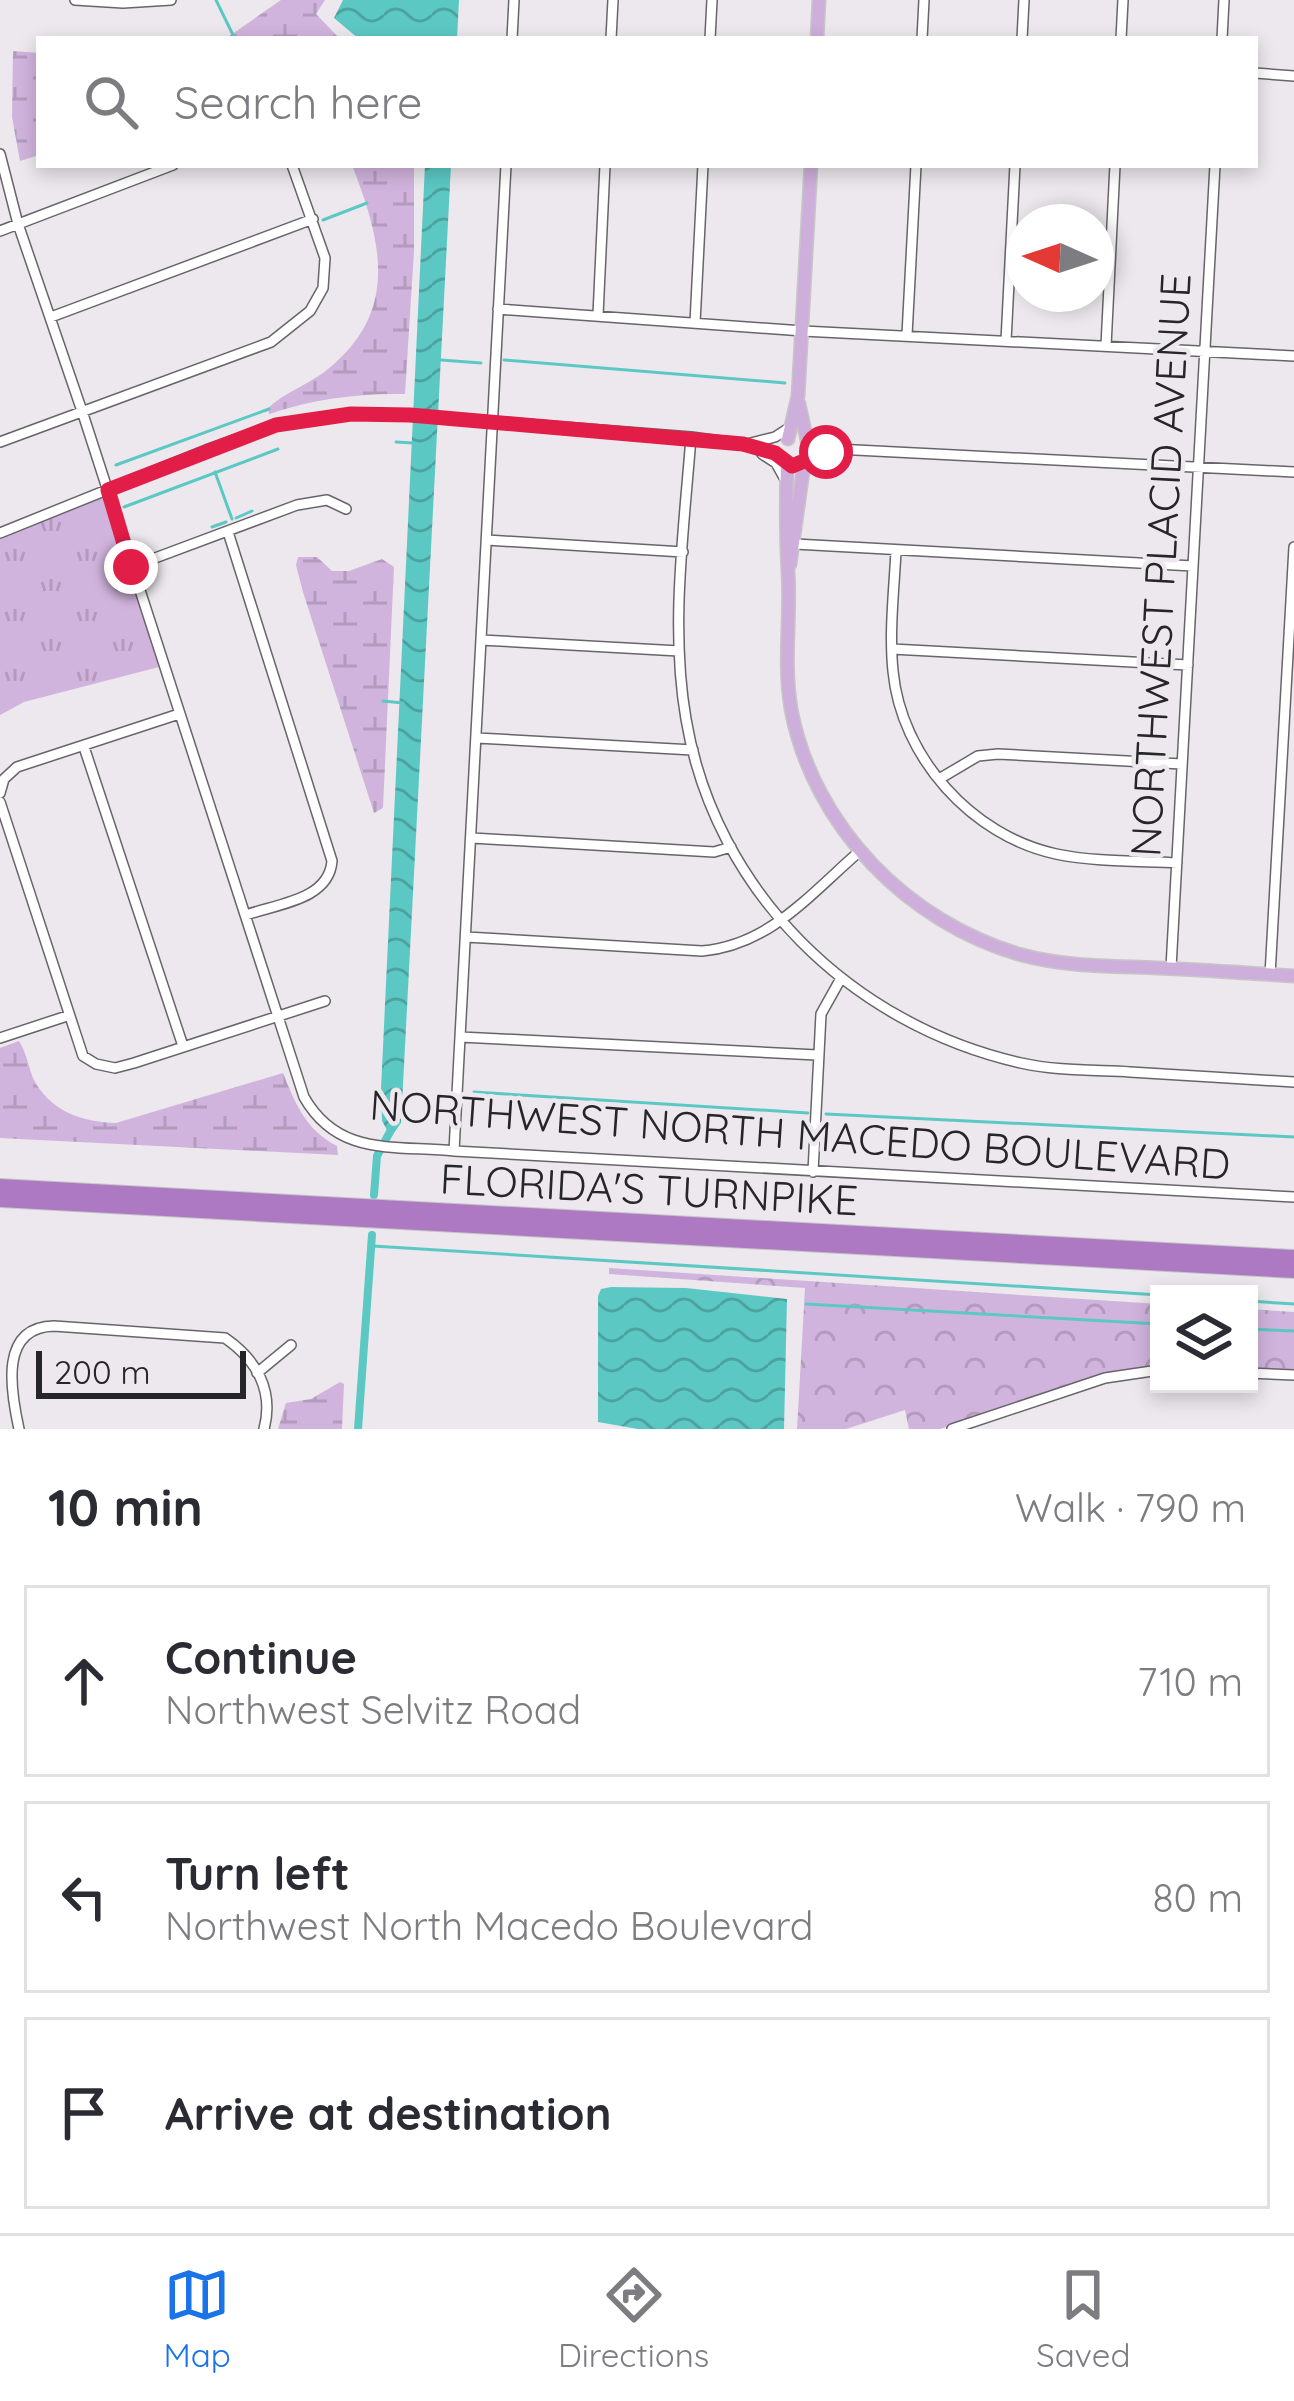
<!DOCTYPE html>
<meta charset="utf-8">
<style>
body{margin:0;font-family:Quicksand,sans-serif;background:#f2f2f3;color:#2b2b33}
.controls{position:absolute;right:36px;bottom:36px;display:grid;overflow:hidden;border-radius:0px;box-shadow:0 6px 18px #0003}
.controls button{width:108px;height:108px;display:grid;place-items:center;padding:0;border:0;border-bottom:3px solid #e1e1e2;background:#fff;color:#2b2b33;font:60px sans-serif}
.compass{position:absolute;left:1006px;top:204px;width:108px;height:108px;border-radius:50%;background:#fff;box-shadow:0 6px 18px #0003;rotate:273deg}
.scale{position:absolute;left:36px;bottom:30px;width:210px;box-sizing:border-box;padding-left:12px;border:6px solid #262527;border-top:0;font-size:33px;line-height:42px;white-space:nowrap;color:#262527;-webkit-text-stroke:9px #ece8ed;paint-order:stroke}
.stop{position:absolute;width:36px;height:36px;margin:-27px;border:9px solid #e11d48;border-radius:50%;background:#fff}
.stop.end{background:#e11d48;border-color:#fff;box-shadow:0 3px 12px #0008}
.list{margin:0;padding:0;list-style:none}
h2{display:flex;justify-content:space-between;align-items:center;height:156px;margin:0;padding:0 48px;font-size:51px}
h2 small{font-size:39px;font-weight:400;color:#7c7c81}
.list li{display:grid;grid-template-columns:78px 1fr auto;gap:36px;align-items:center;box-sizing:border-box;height:192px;margin:0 24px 24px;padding:0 24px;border:3px solid #e1e1e2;border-radius:0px}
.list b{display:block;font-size:45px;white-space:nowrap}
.list p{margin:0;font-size:39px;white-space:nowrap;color:#7c7c81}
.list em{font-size:39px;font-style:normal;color:#7c7c81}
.icon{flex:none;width:66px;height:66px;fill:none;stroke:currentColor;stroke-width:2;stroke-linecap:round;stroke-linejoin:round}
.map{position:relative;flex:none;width:1294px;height:1429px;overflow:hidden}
.search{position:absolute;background:#fff;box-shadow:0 6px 18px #0003;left:36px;right:36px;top:36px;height:132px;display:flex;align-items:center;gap:30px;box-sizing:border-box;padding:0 42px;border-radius:0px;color:#7c7c81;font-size:45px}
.sheet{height:804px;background:#fff}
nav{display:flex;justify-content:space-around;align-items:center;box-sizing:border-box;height:168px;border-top:3px solid #e1e1e2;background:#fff;font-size:33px;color:#7c7c81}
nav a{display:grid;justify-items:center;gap:6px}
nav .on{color:#1a73e8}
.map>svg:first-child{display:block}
.grass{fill:url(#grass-tufts)}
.forest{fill:url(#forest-crowns)}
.wetland{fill:url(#wetland-marsh)}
.water{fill:url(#water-waves)}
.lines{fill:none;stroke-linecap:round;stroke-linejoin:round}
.stream{stroke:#5cc8c4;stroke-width:3}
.canal{stroke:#5cc8c4;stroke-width:8}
.minor-casing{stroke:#68656a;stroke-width:12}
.major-casing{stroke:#c7c6c7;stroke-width:15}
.highway-casing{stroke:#c7c6c7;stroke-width:16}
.minor{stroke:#fff;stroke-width:9}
.major{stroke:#ceafdb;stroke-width:12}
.highway{stroke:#ad79c3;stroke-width:14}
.route{stroke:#e11d48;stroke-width:15}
.labels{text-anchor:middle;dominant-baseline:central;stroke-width:9;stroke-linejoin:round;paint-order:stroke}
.street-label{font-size:42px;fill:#262527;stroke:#ece8ed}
</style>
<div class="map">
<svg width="1294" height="1429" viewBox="0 0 1294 1429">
<defs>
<pattern id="grass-tufts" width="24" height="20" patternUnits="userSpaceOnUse" patternTransform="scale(3)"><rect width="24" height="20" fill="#d1b4dd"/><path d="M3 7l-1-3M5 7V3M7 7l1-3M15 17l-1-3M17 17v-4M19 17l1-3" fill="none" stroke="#b39bbe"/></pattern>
<pattern id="forest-crowns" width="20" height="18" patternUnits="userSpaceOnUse" patternTransform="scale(3)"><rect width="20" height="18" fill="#d1b4dd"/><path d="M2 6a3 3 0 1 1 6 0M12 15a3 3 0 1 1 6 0" fill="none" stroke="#b39bbe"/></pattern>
<pattern id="wetland-marsh" width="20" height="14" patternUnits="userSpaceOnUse" patternTransform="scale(3)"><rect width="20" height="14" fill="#d1b4dd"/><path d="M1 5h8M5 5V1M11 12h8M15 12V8" fill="none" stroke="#b39bbe"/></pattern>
<pattern id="water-waves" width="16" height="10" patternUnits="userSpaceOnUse" patternTransform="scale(3)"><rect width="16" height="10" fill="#5cc8c4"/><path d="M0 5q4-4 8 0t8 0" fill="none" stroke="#4ca29f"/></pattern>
</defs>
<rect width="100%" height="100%" fill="#ece8ed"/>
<path class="grass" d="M 105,495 L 159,667 L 24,702 L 0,715 L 0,537 Z"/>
<path class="forest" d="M 609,1268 L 1159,1304 L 1159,1366 L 1104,1374 L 940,1429 L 909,1429 L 905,1410 L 846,1429 L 797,1429 L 805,1288 L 609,1274 Z
M 1249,1309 L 1294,1312 L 1294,1371 L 1249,1369 Z"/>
<path class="wetland" d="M 281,0 L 325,0 L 316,14 L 340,39 L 225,39 Z
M 13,51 L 39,53 L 39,155 L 20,161 L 12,117 Z
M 352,165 L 412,165 L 414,169 L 414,251 L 405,394 C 359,393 313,399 269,414 L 268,408 C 284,393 305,386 323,373 C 400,314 383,245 352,165 Z
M 298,557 L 317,557 L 332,571 L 349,571 L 382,559 L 394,567 L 383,808 L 374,813 L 303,592 L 296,565 Z
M 19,1041 C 26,1052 28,1065 33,1078 C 49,1111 82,1122 116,1123 L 283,1073 C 296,1105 306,1130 337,1146 L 338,1155 L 0,1138 L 0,1048 Z
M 340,1382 L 344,1384 L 342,1429 L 278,1429 L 286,1403 L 311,1399 Z"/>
<path class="water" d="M 343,0 L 459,0 L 457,39 L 359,39 L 334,18 Z
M 425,165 L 451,165 L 401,1123 L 391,1137 L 382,1121 L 381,1089 Z
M 611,1287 L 686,1288 L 787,1299 L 784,1429 L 638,1429 L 598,1422 L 598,1296 L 601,1289 Z"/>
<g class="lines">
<path class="stream" d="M 216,0 L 234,37
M 323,220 L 367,203
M 441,360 L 481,363
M 504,360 L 785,383
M 396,442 L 413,443
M 116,465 L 269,409
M 215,472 L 232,519
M 124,507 L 278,449
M 236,518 L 252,511
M 212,527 L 226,522
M 383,701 L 403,703
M 474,1092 L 808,1113
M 826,1114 L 1294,1137
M 373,1246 L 1159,1295
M 1249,1301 L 1294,1304
M 806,1304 L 1159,1324
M 1249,1329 L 1294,1331"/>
<path class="canal" d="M 374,1195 L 377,1156 L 392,1128
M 358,1429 L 372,1235"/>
<defs>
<path id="minor" d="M 75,0 L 123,3 L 171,0
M 512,39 L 514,0
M 611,39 L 613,0
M 710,39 L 712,0
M 922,39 L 924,0
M 1022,39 L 1024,0
M 1121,39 L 1123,0
M 1222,39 L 1224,0
M 1255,73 L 1294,76
M 0,154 L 18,224 L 82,411 L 304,1097 C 338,1157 394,1145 454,1151 L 1294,1197
M 0,231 L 173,165
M 498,309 L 803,331 L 1294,356
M 598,315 L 605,165
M 51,317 L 313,219
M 695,323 L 703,165
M 907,335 L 916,165
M 1006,341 L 1015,165
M 1106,346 L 1115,165
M 691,437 C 684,530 670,627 686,719 C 715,892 852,1025 1021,1063 C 1057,1071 1094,1070 1130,1072 C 1185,1075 1239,1079 1294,1082
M 0,442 L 271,342 L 310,311 L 323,288 L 325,258 L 292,165
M 807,443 L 836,449 L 1294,472
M 747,444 L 775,437 L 789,428
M 762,454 L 776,463 L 786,481
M 228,532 L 332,861 C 329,900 277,904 246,915
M 0,533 L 206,450 L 276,425 L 316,419 L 351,414 L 410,415 L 691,437 L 743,444 L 783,459
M 487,540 L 683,552
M 795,544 L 1193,566
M 896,551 C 894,591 889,632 893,671 C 901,757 972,836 1056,854 C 1095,862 1137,861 1177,863
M 131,567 L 297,505 L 327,500 L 346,509
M 481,640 L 679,651
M 892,649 L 1188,665
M 477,738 L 693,750
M 84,747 L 183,1046
M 939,779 L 978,756 L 998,754 L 1182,764
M 0,793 L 4,779 L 17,767 L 179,714
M 0,802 L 83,1056 L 96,1064 L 115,1068 L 134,1063 L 325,1001
M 472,838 L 714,852 L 731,847
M 466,937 L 702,951 C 770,945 810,894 860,851
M 1171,968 L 1215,165
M 1270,975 L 1294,547
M 461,1037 L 817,1055
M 0,1038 L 67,1016
M 454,1151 L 506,165
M 813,1172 L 821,1014 L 840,980
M 257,1373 L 291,1345
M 1249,1373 L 1294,1375
M 19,1429 C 10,1388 0,1327 54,1326 L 225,1338 C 257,1360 274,1391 264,1429
M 952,1429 L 1105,1378 L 1159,1370"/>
<path id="major" d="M 817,39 L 819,0
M 788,439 L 798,396 L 811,165
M 787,464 C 786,500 786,536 788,572 C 791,618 783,662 791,709 C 813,826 908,923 1022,955 C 1066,967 1113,966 1158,968 C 1203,970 1249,973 1294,976
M 790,564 L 804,464 L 810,454 L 799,404"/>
<path id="highway" d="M 0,1186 L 1294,1257
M 0,1200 L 1294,1271"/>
</defs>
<use href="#minor" class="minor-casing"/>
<use href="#major" class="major-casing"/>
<use href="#highway" class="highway-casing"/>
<use href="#minor" class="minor"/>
<use href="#major" class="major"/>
<use href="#highway" class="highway"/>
</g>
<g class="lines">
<path class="route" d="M 131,567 L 108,490 L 276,425 L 351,414 L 410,415 L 743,444 L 775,453 L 792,466 L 826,452"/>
</g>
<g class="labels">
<g class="street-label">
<text transform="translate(1160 565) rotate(-87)">NORTHWEST PLACID AVENUE</text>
<text transform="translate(800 1134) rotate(4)">NORTHWEST NORTH MACEDO BOULEVARD</text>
<text transform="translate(649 1189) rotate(3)">FLORIDA'S TURNPIKE</text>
</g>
</g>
</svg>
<div class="controls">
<button><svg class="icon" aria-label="layers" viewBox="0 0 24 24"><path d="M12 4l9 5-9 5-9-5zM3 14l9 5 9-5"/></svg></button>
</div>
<svg class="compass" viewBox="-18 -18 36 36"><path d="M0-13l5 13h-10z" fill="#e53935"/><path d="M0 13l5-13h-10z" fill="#7c7c81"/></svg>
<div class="scale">200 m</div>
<div class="stop" style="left:826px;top:452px"></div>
<div class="stop end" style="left:131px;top:567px"></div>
<div class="search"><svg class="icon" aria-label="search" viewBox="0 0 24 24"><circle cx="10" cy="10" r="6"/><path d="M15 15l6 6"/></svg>Search here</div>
</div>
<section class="sheet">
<h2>10 min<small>Walk · 790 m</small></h2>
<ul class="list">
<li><svg class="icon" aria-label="ahead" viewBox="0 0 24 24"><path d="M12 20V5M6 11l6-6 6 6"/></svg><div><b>Continue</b><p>Northwest Selvitz Road</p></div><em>710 m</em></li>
<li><svg class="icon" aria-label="left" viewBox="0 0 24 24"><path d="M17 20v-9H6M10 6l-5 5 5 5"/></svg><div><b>Turn left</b><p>Northwest North Macedo Boulevard</p></div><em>80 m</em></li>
<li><svg class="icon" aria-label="arrive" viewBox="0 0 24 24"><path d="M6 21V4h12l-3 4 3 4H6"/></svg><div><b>Arrive at destination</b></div></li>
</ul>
</section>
<nav>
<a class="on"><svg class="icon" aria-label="map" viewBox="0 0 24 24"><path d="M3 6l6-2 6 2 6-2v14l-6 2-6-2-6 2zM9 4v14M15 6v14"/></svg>Map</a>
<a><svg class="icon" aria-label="directions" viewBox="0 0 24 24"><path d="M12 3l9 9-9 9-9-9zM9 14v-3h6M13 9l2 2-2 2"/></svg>Directions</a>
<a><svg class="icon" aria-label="saved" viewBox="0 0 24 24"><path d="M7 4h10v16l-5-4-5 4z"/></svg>Saved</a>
</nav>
